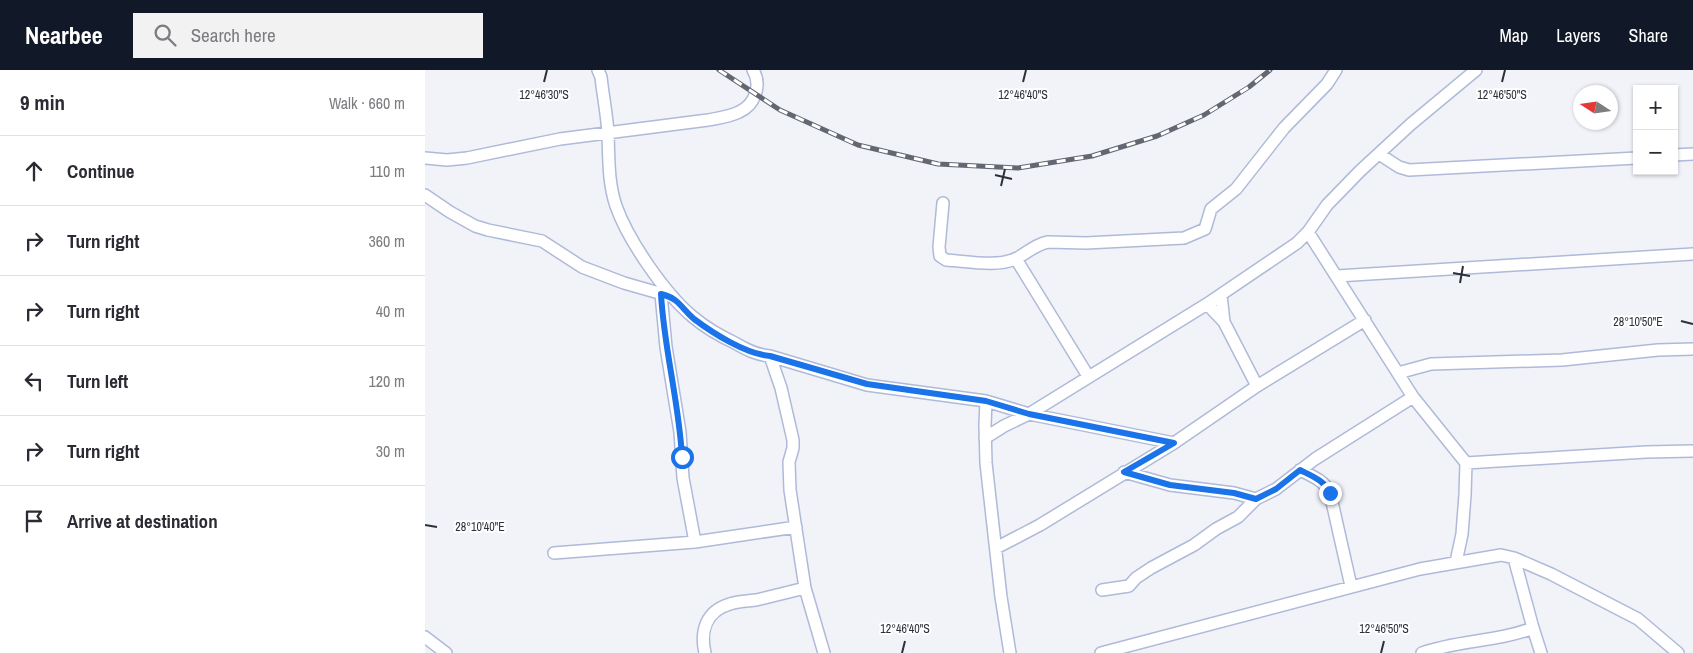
<!DOCTYPE html>
<meta charset="utf-8">
<style>
body{margin:0;font-family:"Archivo Narrow",sans-serif;background:#f2f2f3;color:#2b2b33}
.controls{position:absolute;right:15px;top:15px;display:grid;overflow:hidden;border-radius:0px;box-shadow:0 1px 4px #0004}
.controls button{width:45px;height:45px;display:grid;place-items:center;padding:0;border:0;border-bottom:1px solid #e1e1e2;background:#fff;color:#2b2b33;font:25px sans-serif}
.compass{position:absolute;left:1148px;top:15px;width:45px;height:45px;border-radius:50%;background:#fff;box-shadow:0 1px 4px #0004;rotate:282deg}
.stop{position:absolute;width:15px;height:15px;margin:-11px;border:4px solid #1a73e8;border-radius:50%;background:#fff}
.stop.end{background:#1a73e8;border-color:#fff;box-shadow:0 1px 5px #0008}
.list{margin:0;padding:0;list-style:none}
h2{display:flex;justify-content:space-between;align-items:center;height:65px;margin:0;padding:0 20px;font-size:21px}
h2 small{font-size:16px;font-weight:400;color:#7c7c81}
.list li{display:grid;grid-template-columns:32px 1fr auto;gap:15px;align-items:center;box-sizing:border-box;height:70px;padding:0 20px;border-top:1px solid #e1e1e2}
.list b{display:block;font-size:19px;white-space:nowrap}
.list em{font-size:16px;font-style:normal;color:#7c7c81}
.icon{flex:none;width:28px;height:28px;fill:none;stroke:currentColor;stroke-width:2;stroke-linecap:round;stroke-linejoin:round}
.map{position:relative;flex:none;width:1268px;height:583px;overflow:hidden}
header{display:flex;align-items:center;gap:30px;box-sizing:border-box;height:70px;padding:0 25px;background:#111827;color:#fff}
header strong{font-size:24px}
nav{display:flex;gap:28px;margin-inline-start:auto;font-size:18px}
.search{width:350px;height:45px;background:#f2f2f3;display:flex;align-items:center;gap:12px;box-sizing:border-box;padding:0 18px;border-radius:0px;color:#7c7c81;font-size:19px}
main{display:flex}
aside{flex:1;background:#fff}
.map>svg:first-child{display:block}
.lines{fill:none;stroke-linecap:round;stroke-linejoin:round}
.street-casing{stroke:#afbad8;stroke-width:14}
.street{stroke:#fff;stroke-width:11}
.rail-casing{stroke:#636771;stroke-width:5}
.rail{stroke:#fff;stroke-width:3;stroke-dasharray:9;stroke-linecap:butt}
.route{stroke:#1a73e8;stroke-width:6}
.ticks{fill:none;stroke:#2b303b;stroke-width:2}
.ticks-label{font-size:12px;text-anchor:middle;fill:#2b303b;stroke:#fff;stroke-width:4;stroke-linejoin:round;paint-order:stroke}
</style>
<header>
<strong>Nearbee</strong>
<div class="search"><svg class="icon" aria-label="search" viewBox="0 0 24 24"><circle cx="10" cy="10" r="6"/><path d="M15 15l6 6"/></svg>Search here</div>
<nav><a>Map</a><a>Layers</a><a>Share</a></nav>
</header>
<main>
<aside>
<h2>9 min<small>Walk · 660 m</small></h2>
<ul class="list">
<li><svg class="icon" aria-label="ahead" viewBox="0 0 24 24"><path d="M12 20V5M6 11l6-6 6 6"/></svg><div><b>Continue</b></div><em>110 m</em></li>
<li><svg class="icon" aria-label="right" viewBox="0 0 24 24"><path d="M7 20v-9h11M14 6l5 5-5 5"/></svg><div><b>Turn right</b></div><em>360 m</em></li>
<li><svg class="icon" aria-label="right" viewBox="0 0 24 24"><path d="M7 20v-9h11M14 6l5 5-5 5"/></svg><div><b>Turn right</b></div><em>40 m</em></li>
<li><svg class="icon" aria-label="left" viewBox="0 0 24 24"><path d="M17 20v-9H6M10 6l-5 5 5 5"/></svg><div><b>Turn left</b></div><em>120 m</em></li>
<li><svg class="icon" aria-label="right" viewBox="0 0 24 24"><path d="M7 20v-9h11M14 6l5 5-5 5"/></svg><div><b>Turn right</b></div><em>30 m</em></li>
<li><svg class="icon" aria-label="arrive" viewBox="0 0 24 24"><path d="M6 21V4h12l-3 4 3 4H6"/></svg><div><b>Arrive at destination</b></div></li>
</ul>
</aside>
<div class="map">
<svg width="1268" height="583" viewBox="0 0 1268 583">
<rect width="100%" height="100%" fill="#f1f3f9"/>
<g class="lines">
<defs>
<path id="street" d="M 173,0 L 176,7 C 178,26 182,45 183,64 C 184,89 183,112 191,136 C 203,170 240,224 268,247 C 281,258 295,266 310,273 C 322,280 332,285 345,286 L 442,315 L 561,331 L 604,344 L 782,234 L 872,173 L 883,162 L 902,135 L 935,101 L 986,54 L 1051,0
M 954,84 L 974,97 L 984,100 L 1212,88
M 1249,85 L 1268,84
M 0,88 L 22,90 L 42,88 L 135,69 L 283,50 C 293,48 304,47 314,42 C 330,35 337,15 328,0
M 0,125 L 25,142 L 50,156 L 63,160 L 117,171 L 157,197 L 199,213 L 248,227
M 518,133 L 514,177 L 515,186 L 521,190 C 541,191 573,198 592,188 C 602,183 611,174 623,172 L 661,173 L 759,168 L 780,159 L 786,139 L 811,119 L 859,58 L 902,14 L 911,0
M 883,162 L 988,327 L 1041,393 L 1040,425 L 1037,464 L 1031,492
M 591,189 L 663,306
M 912,206 L 1268,184
M 236,224 L 241,277 L 255,362 L 258,408 L 270,472
M 796,225 L 799,252
M 782,234 L 799,252 L 832,316
M 345,286 L 356,318 L 368,370 L 368,378 L 364,392 L 365,420 L 380,518 L 399,583
M 973,303 L 1006,294 L 1137,290 L 1233,280 L 1268,279
M 561,331 L 560,355 L 561,393 L 576,527 L 585,583
M 560,368 L 579,356 L 604,344 L 749,373
M 1041,393 L 1221,382 L 1268,381
M 875,400 C 887,406 900,411 905,423 L 926,516
M 699,402 L 745,415 L 809,423 L 831,429 L 851,419 L 890,389 L 988,327
M 571,478 L 615,455 L 749,373 L 832,316 L 940,250
M 129,483 L 270,472 L 371,457
M 1089,488 L 1108,558 L 1116,583
M 677,520 L 704,516 L 711,508 L 726,498 L 769,475 L 791,459 L 813,447 L 831,429
M 0,567 L 21,583
M 280,583 C 275,561 281,541 305,534 C 313,531 323,531 331,530 C 348,526 364,522 380,518
M 676,583 L 995,499 L 1076,485 L 1089,488 L 1126,504 L 1213,549 L 1253,583
M 997,583 C 1033,570 1072,572 1108,558"/>
</defs>
<use href="#street" class="street-casing"/>
<use href="#street" class="street"/>
<defs>
<path id="rail" d="M 294,0 L 355,40 L 433,75 L 513,94 L 593,98 L 667,86 L 732,66 L 779,45 L 824,17 L 845,0"/>
</defs>
<use href="#rail" class="rail-casing"/>
<use href="#rail" class="rail"/>
</g>
<g class="lines">
<path class="route" d="M 257,387 C 254,332 239,279 236,224 C 255,229 255,237 269,249 C 289,264 321,284 345,286 L 442,314 L 561,331 L 604,344 L 749,373 L 699,402 L 745,415 L 809,423 L 831,429 L 851,419 L 875,400 C 887,406 900,411 905,423"/>
</g>
<path class="ticks" d="M 119,12 L 122,0M 598,12 L 601,0M 1077,12 L 1080,0M 570,105 L 587,109M 576,116 L 580,99M 1028,203 L 1045,206M 1035,213 L 1038,196M 1256,251 L 1268,254M 0,455 L 12,457M 477,583 L 480,571M 956,583 L 959,571"/>
<g class="ticks-label">
<text x="119" y="29">12°46'30"S</text>
<text x="598" y="29">12°46'40"S</text>
<text x="1077" y="29">12°46'50"S</text>
<text x="1213" y="256">28°10'50"E</text>
<text x="55" y="461">28°10'40"E</text>
<text x="480" y="563">12°46'40"S</text>
<text x="959" y="563">12°46'50"S</text>
</g>
</svg>
<div class="controls">
<button>+</button>
<button>−</button>
</div>
<svg class="compass" viewBox="-18 -18 36 36"><path d="M0-13l5 13h-10z" fill="#e53935"/><path d="M0 13l5-13h-10z" fill="#7c7c81"/></svg>
<div class="stop" style="left:257px;top:387px"></div>
<div class="stop end" style="left:905px;top:423px"></div>
</div>
</main>
